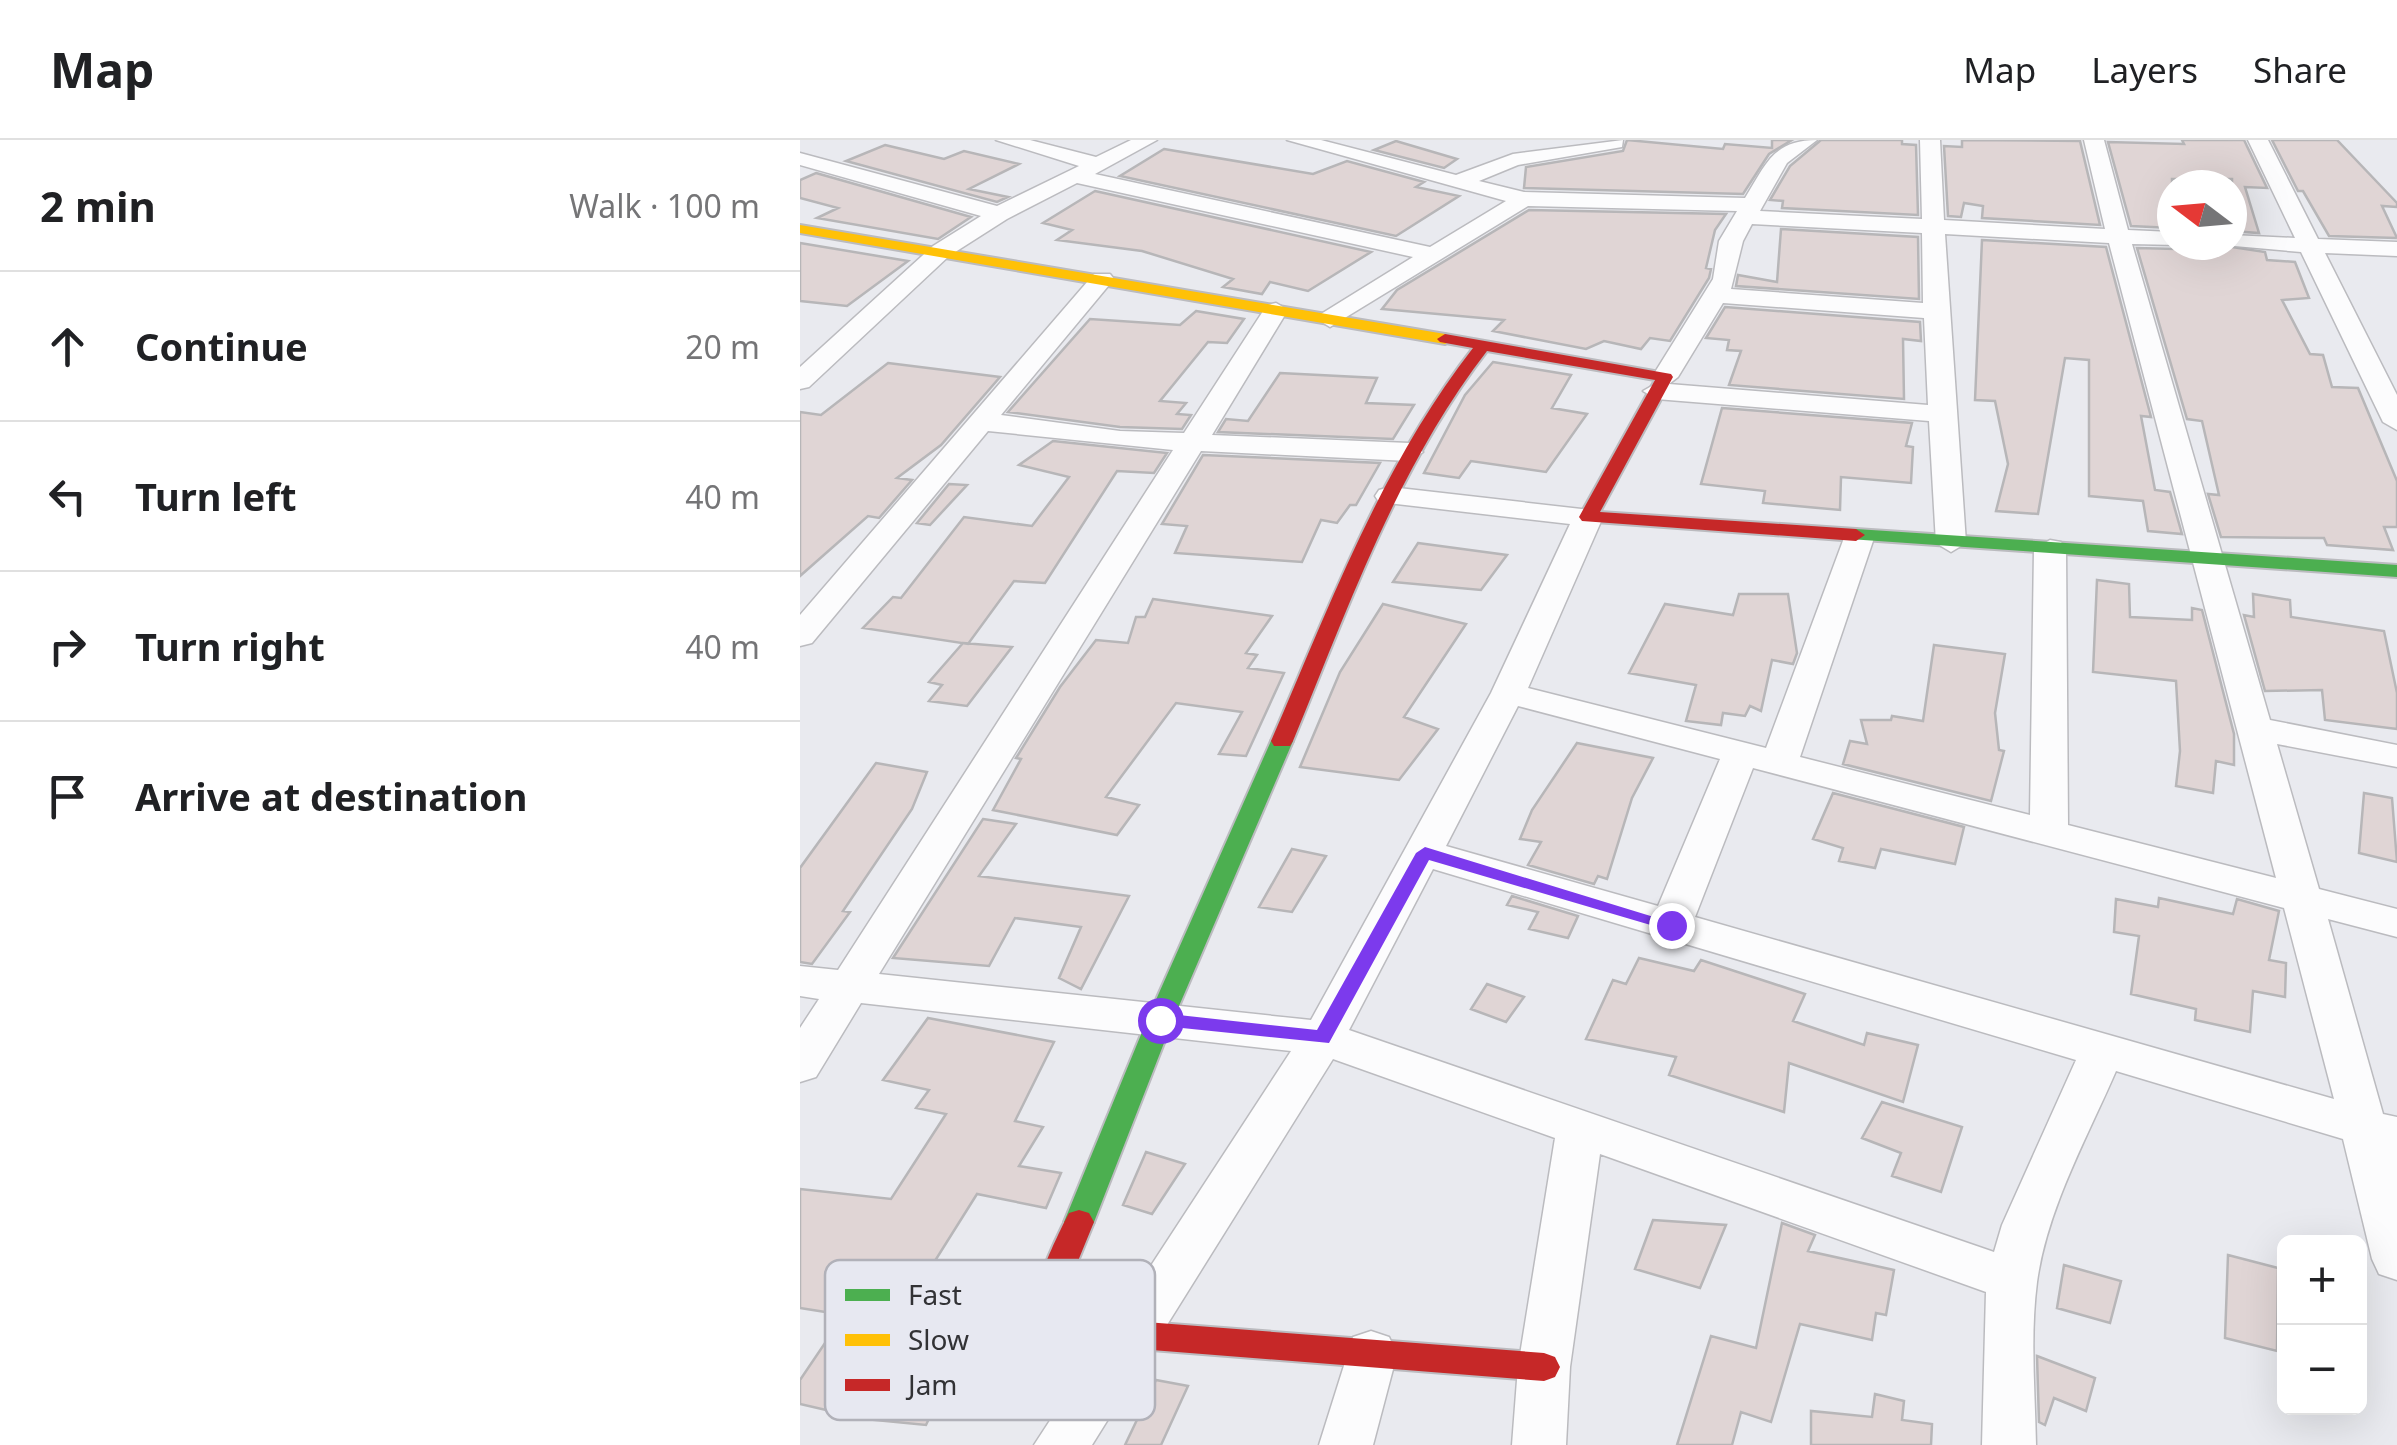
<!DOCTYPE html>
<meta charset="utf-8">
<style>
body{margin:0;font-family:"Noto Sans",sans-serif;background:#f6f6f6;color:#202124}
.controls{position:absolute;right:30px;bottom:30px;display:grid;overflow:hidden;border-radius:15px;box-shadow:0 10px 40px #0002}
.controls button{width:90px;height:90px;display:grid;place-items:center;padding:0;border:0;border-bottom:2px solid #e0e0e0;background:#fff;color:#202124;font:50px sans-serif}
.compass{position:absolute;left:1357px;top:30px;width:90px;height:90px;border-radius:50%;background:#fff;box-shadow:0 10px 40px #0002;rotate:286deg}
.stop{position:absolute;width:30px;height:30px;margin:-22px;border:8px solid #7c3aed;border-radius:50%;background:#fff}
.stop.end{background:#7c3aed;border-color:#fff;box-shadow:0 2px 10px #0008}
.list{margin:0;padding:0;list-style:none}
h2{display:flex;justify-content:space-between;align-items:center;height:130px;margin:0;padding:0 40px;font-size:42px}
h2 small{font-size:32px;font-weight:400;color:#757577}
.list li{display:grid;grid-template-columns:65px 1fr auto;gap:30px;align-items:center;box-sizing:border-box;height:150px;padding:0 40px;border-top:2px solid #e0e0e0}
.list b{display:block;font-size:38px;white-space:nowrap}
.list em{font-size:32px;font-style:normal;color:#757577}
.icon{flex:none;width:55px;height:55px;fill:none;stroke:currentColor;stroke-width:2;stroke-linecap:round;stroke-linejoin:round}
.map{position:relative;flex:none;width:1597px;height:1305px;overflow:hidden}
header{display:flex;align-items:center;gap:60px;box-sizing:border-box;height:140px;padding:0 50px;background:#fff;border-bottom:2px solid #e0e0e0}
header strong{font-size:48px}
nav{display:flex;gap:55px;margin-inline-start:auto;font-size:35px}
main{display:flex}
aside{flex:1;background:#fff}
.map>svg:first-child{display:block}
.building{fill:#e0d5d5;stroke:#b7b6b8;stroke-width:2.5}
.lines{fill:none;stroke-linecap:round;stroke-linejoin:round}
.street-casing{stroke:#bbbbbf;stroke-width:3}
.fast-casing{stroke:#bbbbbf;stroke-width:4}
.slow-casing{stroke:#bbbbbf;stroke-width:4}
.jam-casing{stroke:#bbbbbf;stroke-width:4}
.street{fill:#fcfcfd;fill-rule:evenodd}
.fast{fill:#4caf50;fill-rule:evenodd}
.slow{fill:#ffc107;fill-rule:evenodd}
.jam{fill:#c62828;fill-rule:evenodd}
.route{fill:#7c3aed}
.key{fill:#e7e8f1;stroke:#b1b1b9;stroke-width:2.5}
.key-label{font-size:28px;fill:#323235}
</style>
<header>
<strong>Map</strong>
<nav><a>Map</a><a>Layers</a><a>Share</a></nav>
</header>
<main>
<aside>
<h2>2 min<small>Walk · 100 m</small></h2>
<ul class="list">
<li><svg class="icon" aria-label="ahead" viewBox="0 0 24 24"><path d="M12 20V5M6 11l6-6 6 6"/></svg><div><b>Continue</b></div><em>20 m</em></li>
<li><svg class="icon" aria-label="left" viewBox="0 0 24 24"><path d="M17 20v-9H6M10 6l-5 5 5 5"/></svg><div><b>Turn left</b></div><em>40 m</em></li>
<li><svg class="icon" aria-label="right" viewBox="0 0 24 24"><path d="M7 20v-9h11M14 6l5 5-5 5"/></svg><div><b>Turn right</b></div><em>40 m</em></li>
<li><svg class="icon" aria-label="arrive" viewBox="0 0 24 24"><path d="M6 21V4h12l-3 4 3 4H6"/></svg><div><b>Arrive at destination</b></div></li>
</ul>
</aside>
<div class="map">
<svg width="1597" height="1305" viewBox="0 0 1597 1305">
<rect width="100%" height="100%" fill="#e9eaef"/>
<path class="building" d="M 827,0 L 923,9 L 925,4 L 972,8 L 972,0 L 992,0 L 969,14 L 943,54 L 724,48 L 726,27 L 823,11 Z
M 1021,0 L 1102,0 L 1102,4 L 1116,5 L 1118,75 L 982,68 L 983,61 L 970,60 L 990,26 Z
M 1162,0 L 1280,1 L 1300,85 L 1182,78 L 1183,66 L 1164,63 L 1161,77 L 1148,76 L 1144,6 L 1162,7 Z
M 1382,0 L 1444,0 L 1467,48 L 1445,47 L 1459,93 L 1432,91 L 1432,39 L 1372,39 L 1372,88 L 1331,86 L 1308,2 L 1384,4 Z
M 1472,0 L 1537,0 L 1597,63 L 1597,67 L 1582,66 L 1597,98 L 1529,96 L 1503,51 L 1498,51 Z
M 596,1 L 657,19 L 644,28 L 574,10 Z
M 85,5 L 144,19 L 164,11 L 219,24 L 169,49 L 208,57 L 197,62 L 46,21 Z
M 364,9 L 513,34 L 547,21 L 624,42 L 616,47 L 659,56 L 596,96 L 320,36 Z
M 16,33 L 171,77 L 138,99 L 17,78 L 38,68 L 0,58 L 0,40 Z
M 295,51 L 571,112 L 508,151 L 470,142 L 462,154 L 423,147 L 433,139 L 342,111 L 257,100 L 272,90 L 243,83 Z
M 729,70 L 926,74 L 915,90 L 906,128 L 911,129 L 909,138 L 870,201 L 850,198 L 841,209 L 804,201 L 786,209 L 693,191 L 704,180 L 582,169 L 597,150 Z
M 981,89 L 1118,97 L 1119,159 L 936,146 L 938,135 L 977,142 Z
M 1182,100 L 1306,107 L 1351,277 L 1341,276 L 1355,350 L 1370,352 L 1382,394 L 1348,391 L 1343,361 L 1289,356 L 1289,220 L 1265,218 L 1238,374 L 1196,371 L 1208,324 L 1195,261 L 1175,260 Z
M 0,103 L 108,121 L 47,166 L 0,161 Z
M 1379,105 L 1419,105 L 1465,112 L 1467,120 L 1495,122 L 1509,158 L 1482,160 L 1510,214 L 1523,215 L 1532,247 L 1558,248 L 1597,341 L 1597,387 L 1584,387 L 1593,410 L 1527,405 L 1524,398 L 1421,397 L 1408,354 L 1419,355 L 1402,281 L 1387,279 L 1337,108 L 1376,109 Z
M 925,167 L 1120,182 L 1121,201 L 1103,199 L 1104,259 L 929,245 L 941,211 L 927,210 L 929,200 L 906,198 Z
M 396,171 L 444,179 L 427,203 L 408,202 L 360,261 L 386,263 L 377,274 L 391,275 L 382,289 L 320,287 L 208,272 L 290,179 L 380,185 Z
M 693,222 L 771,235 L 752,268 L 787,274 L 746,332 L 671,321 L 659,338 L 624,333 L 665,255 Z
M 88,223 L 200,237 L 141,305 L 97,338 L 112,340 L 79,378 L 68,376 L 0,436 L 0,272 L 21,275 Z
M 480,233 L 577,238 L 566,263 L 614,265 L 593,299 L 418,292 L 426,279 L 448,281 Z
M 922,268 L 1112,283 L 1106,306 L 1113,307 L 1111,343 L 1041,337 L 1040,370 L 963,363 L 965,351 L 901,344 Z
M 253,301 L 367,313 L 354,333 L 317,331 L 245,443 L 214,441 L 168,504 L 63,488 L 93,457 L 101,458 L 164,377 L 232,386 L 269,337 L 219,325 Z
M 403,315 L 580,323 L 556,365 L 550,365 L 537,383 L 521,380 L 502,422 L 375,413 L 387,386 L 362,384 Z
M 149,344 L 167,345 L 130,385 L 117,383 Z
M 618,403 L 707,415 L 681,450 L 593,442 Z
M 1297,440 L 1329,444 L 1330,477 L 1392,480 L 1392,468 L 1402,470 L 1434,594 L 1434,625 L 1416,621 L 1413,653 L 1376,646 L 1380,611 L 1376,541 L 1293,532 Z
M 939,454 L 988,454 L 997,513 L 993,524 L 972,520 L 961,571 L 950,566 L 945,576 L 923,573 L 921,585 L 886,581 L 896,545 L 829,533 L 865,464 L 933,475 Z
M 1453,454 L 1490,460 L 1491,477 L 1584,491 L 1597,553 L 1597,589 L 1525,580 L 1522,550 L 1465,551 L 1444,475 L 1454,477 Z
M 353,459 L 472,476 L 446,513 L 457,515 L 448,528 L 484,533 L 446,616 L 419,614 L 442,572 L 376,563 L 306,657 L 339,665 L 317,695 L 193,670 L 221,619 L 216,618 L 260,547 L 296,500 L 328,503 L 336,477 L 345,477 Z
M 583,464 L 666,484 L 604,577 L 638,589 L 599,640 L 500,627 L 540,532 Z
M 163,503 L 212,507 L 167,566 L 129,561 L 142,545 L 129,542 Z
M 1134,505 L 1205,514 L 1195,573 L 1199,610 L 1204,611 L 1191,661 L 1043,624 L 1050,601 L 1067,604 L 1061,580 L 1091,580 L 1092,576 L 1123,581 Z
M 777,603 L 853,618 L 832,658 L 807,739 L 798,736 L 794,744 L 728,725 L 741,702 L 720,699 L 732,670 Z
M 76,623 L 127,632 L 112,669 L 43,771 L 50,772 L 12,824 L 0,822 L 0,728 Z
M 1033,653 L 1164,687 L 1155,724 L 1081,709 L 1075,728 L 1039,721 L 1043,708 L 1013,699 Z
M 1564,653 L 1592,658 L 1597,722 L 1559,713 Z
M 183,679 L 216,684 L 179,736 L 329,756 L 281,849 L 259,838 L 281,787 L 215,778 L 189,826 L 93,818 Z
M 492,709 L 526,716 L 492,772 L 459,767 Z
M 712,756 L 778,776 L 768,798 L 729,789 L 738,772 L 707,765 Z
M 1359,758 L 1433,774 L 1437,759 L 1479,771 L 1469,820 L 1486,823 L 1485,857 L 1453,851 L 1450,892 L 1395,880 L 1396,869 L 1331,854 L 1339,796 L 1314,792 L 1316,759 L 1358,767 Z
M 839,818 L 894,831 L 901,820 L 1005,854 L 993,881 L 1064,905 L 1067,893 L 1118,905 L 1103,962 L 989,923 L 984,972 L 869,935 L 876,917 L 786,899 L 813,840 L 826,844 Z
M 687,844 L 724,857 L 706,882 L 671,869 Z
M 128,878 L 254,902 L 215,981 L 243,987 L 219,1026 L 261,1033 L 246,1068 L 177,1054 L 128,1132 L 100,1126 L 66,1178 L 112,1189 L 75,1246 L 140,1255 L 126,1285 L 65,1279 L 0,1264 L 0,1240 L 44,1175 L 0,1168 L 0,1049 L 91,1059 L 146,974 L 116,968 L 129,950 L 83,940 Z
M 1082,962 L 1162,987 L 1141,1052 L 1092,1036 L 1101,1013 L 1062,998 Z
M 346,1012 L 385,1024 L 352,1074 L 323,1065 Z
M 853,1080 L 926,1085 L 900,1148 L 835,1129 Z
M 982,1083 L 1015,1095 L 1008,1111 L 1094,1130 L 1086,1175 L 1076,1173 L 1072,1200 L 1000,1184 L 971,1282 L 941,1272 L 932,1305 L 877,1305 L 911,1196 L 956,1208 Z
M 1428,1115 L 1478,1128 L 1477,1211 L 1425,1198 Z
M 1264,1125 L 1321,1141 L 1310,1183 L 1257,1168 Z
M 1237,1216 L 1295,1238 L 1286,1271 L 1254,1258 L 1245,1285 L 1239,1282 Z
M 356,1240 L 388,1246 L 361,1305 L 325,1305 Z
M 1075,1254 L 1104,1261 L 1102,1280 L 1132,1284 L 1131,1305 L 1011,1305 L 1011,1271 L 1072,1277 Z"/>
<g class="lines">
<defs>
<path id="street" d="M 196,0 L 230,0 L 296,17 L 331,0 L 357,0 L 295,34 L 630,107 L 706,61 L 487,0 L 521,0 L 656,35 L 713,14 L 823,0 L 822,7 L 718,25 L 679,41 L 724,52 L 945,58 C 966,24 973,0 1017,0 L 987,23 L 960,71 L 1122,79 L 1120,0 L 1140,0 L 1144,80 L 1305,89 L 1284,0 L 1304,0 L 1328,90 L 1372,92 L 1376,105 L 1332,104 L 1470,580 L 1597,605 L 1597,627 L 1477,604 L 1519,749 L 1597,769 L 1597,797 L 1528,779 L 1583,974 L 1597,977 L 1597,1140 L 1579,1134 L 1572,1119 L 1543,999 L 1316,931 C 1287,998 1247,1069 1237,1142 C 1230,1196 1235,1251 1236,1305 L 1182,1305 L 1186,1152 L 800,1014 L 770,1227 L 766,1305 L 712,1305 L 718,1227 L 755,998 L 533,919 L 292,1305 L 234,1305 L 491,911 L 61,863 L 16,937 L 0,942 L 0,888 L 19,859 L 0,856 L 0,826 L 38,830 L 373,310 L 188,291 L 12,503 L 0,506 L 0,475 L 294,134 L 310,134 L 314,139 L 201,275 L 320,291 L 384,293 L 467,165 L 476,163 L 488,170 L 412,295 L 609,303 L 623,312 L 609,321 L 401,311 L 79,834 L 511,880 L 691,553 L 770,384 L 579,362 L 575,356 L 579,350 L 590,347 L 799,371 L 803,377 L 728,548 L 966,608 L 1044,398 L 1048,391 L 1070,391 L 1074,398 L 1000,617 L 1230,675 L 1234,409 L 1250,400 L 1261,402 L 1266,409 L 1268,685 L 1476,738 L 1309,103 L 1145,94 L 1166,403 L 1151,412 L 1136,403 L 1129,281 L 856,259 L 843,251 L 857,243 L 852,237 L 913,139 L 919,101 L 937,71 L 728,66 L 530,187 L 517,179 L 521,174 L 613,117 L 277,43 L 207,79 L 149,116 L 9,247 L 0,249 L 0,227 L 133,106 L 181,76 L 0,25 L 0,13 L 197,66 L 279,26 ZM 952,84 L 1122,93 L 1123,163 L 931,149 L 943,101 ZM 923,163 L 1124,178 L 1128,265 L 869,244 L 878,237 ZM 718,566 L 920,619 L 858,766 L 646,706 ZM 953,628 L 1484,768 L 1534,959 L 895,777 ZM 633,729 L 1276,920 L 1202,1085 L 1194,1112 L 549,890 Z
M 1448,0 L 1468,0 L 1518,99 L 1597,102 L 1597,116 L 1525,113 L 1597,255 L 1597,290 L 1583,282 L 1501,112 L 1423,105 L 1432,105 L 1432,95 L 1495,98 Z
M 571,1191 L 589,1197 L 597,1214 L 573,1305 L 519,1305 L 553,1197 Z"/>
<path id="fast" d="M 1056,389 L 1597,425 L 1597,437 L 1049,399 L 1049,391 Z
M 482,594 L 493,601 L 373,880 L 294,1082 L 289,1091 L 279,1094 L 269,1091 L 264,1082 L 347,880 L 471,601 Z"/>
<path id="slow" d="M 0,85 L 645,194 L 653,199 L 645,204 L 0,93 Z"/>
<path id="jam" d="M 645,194 L 871,234 L 873,237 L 800,372 L 1056,389 L 1065,395 L 1056,401 L 782,381 L 779,377 L 855,240 L 687,211 C 597,328 549,466 493,601 L 490,606 L 474,606 L 471,601 C 530,465 581,326 673,208 L 640,202 L 637,199 Z
M 279,1070 L 289,1073 L 294,1082 L 262,1160 L 261,1172 L 268,1176 L 744,1213 L 755,1217 L 760,1227 L 755,1237 L 744,1241 L 263,1203 C 254,1199 241,1195 234,1188 C 220,1171 259,1092 269,1073 Z"/>
</defs>
<use href="#street" class="street-casing"/>
<use href="#fast" class="fast-casing"/>
<use href="#slow" class="slow-casing"/>
<use href="#jam" class="jam-casing"/>
<use href="#street" class="street"/>
<use href="#fast" class="fast"/>
<use href="#slow" class="slow"/>
<use href="#jam" class="jam"/>
</g>
<path class="route" d="M 625,707 L 880,785 L 871,791 L 629,720 L 529,903 L 353,885 L 351,880 L 360,873 L 517,890 L 616,713 Z"/>
<rect x="25" y="1120" width="330" height="160" rx="15" class="key"/>
<rect x="45" y="1149" width="45" height="12" fill="#4caf50"/>
<rect x="45" y="1194" width="45" height="12" fill="#ffc107"/>
<rect x="45" y="1239" width="45" height="12" fill="#c62828"/>
<g class="key-label">
<text x="108" y="1165">Fast</text>
<text x="108" y="1210">Slow</text>
<text x="108" y="1255">Jam</text>
</g>
</svg>
<div class="controls">
<button>+</button>
<button>−</button>
</div>
<svg class="compass" viewBox="-18 -18 36 36"><path d="M0-13l5 13h-10z" fill="#e53935"/><path d="M0 13l5-13h-10z" fill="#757577"/></svg>
<div class="stop" style="left:360px;top:880px"></div>
<div class="stop end" style="left:871px;top:785px"></div>
</div>
</main>
